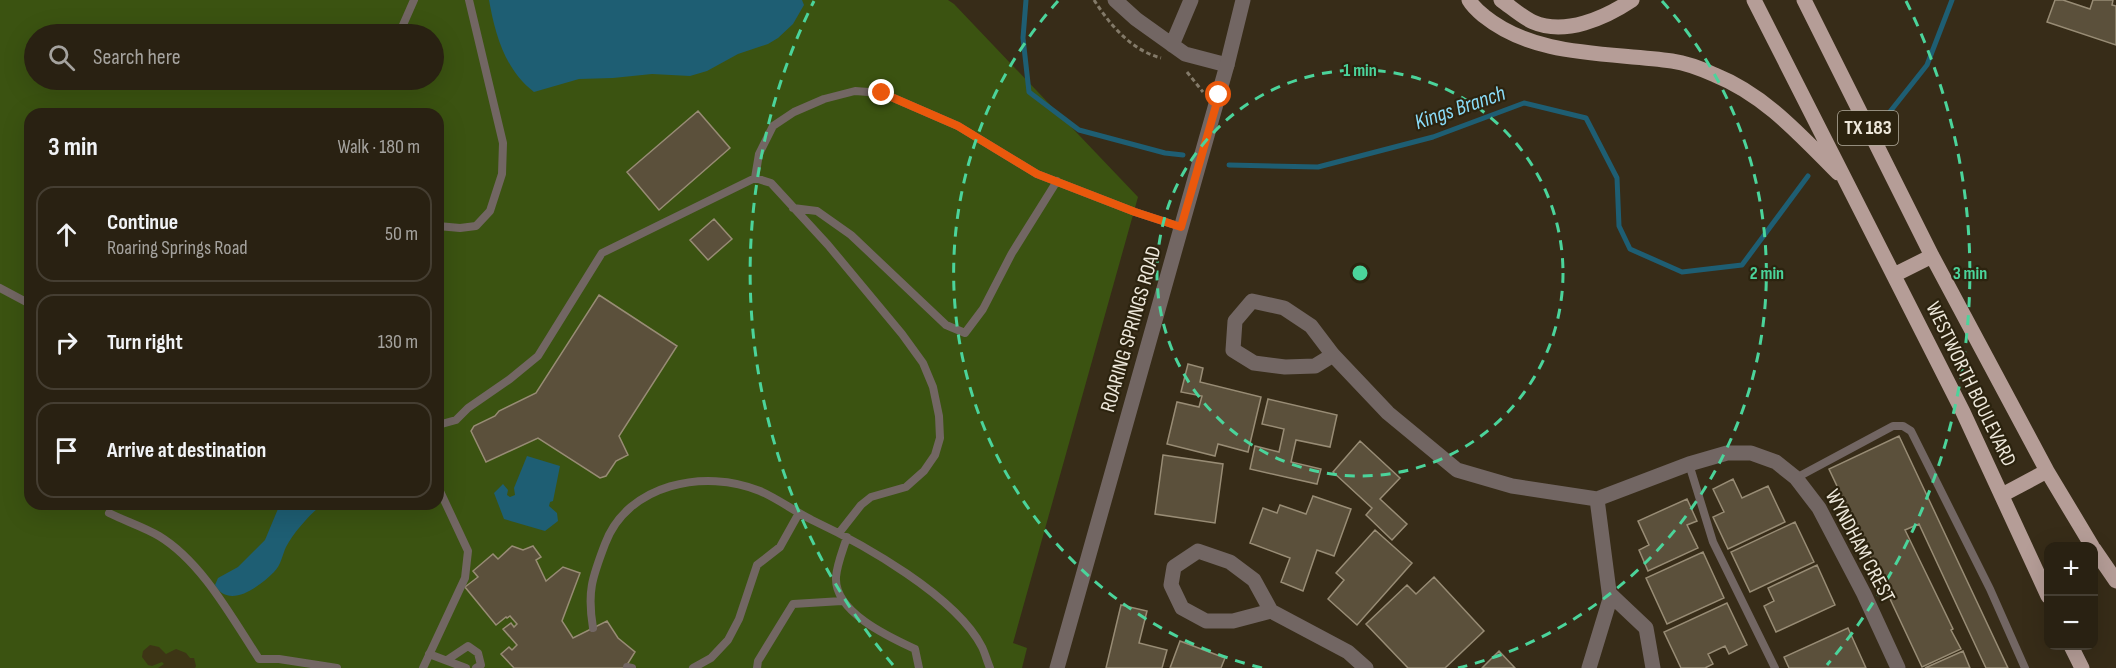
<!DOCTYPE html>
<meta charset="utf-8">
<style>
body{margin:0;font-family:"Sofia Sans Condensed",sans-serif;background:#31291b;color:#f1f3f6}
.controls{position:absolute;right:18px;bottom:18px;display:grid;overflow:hidden;border-radius:12px;box-shadow:0 6px 24px #0002}
.controls button{width:54px;height:54px;display:grid;place-items:center;padding:0;border:0;border-bottom:2px solid #453e32;background:#292112;color:#f1f3f6;font:30px sans-serif}
.stop{position:absolute;width:18px;height:18px;margin:-14px;border:4px solid #ea580c;border-radius:50%;background:#fff}
.stop.end{background:#ea580c;border-color:#fff;box-shadow:0 2px 6px #0008}
.list{margin:0;padding:0;list-style:none}
h2{display:flex;justify-content:space-between;align-items:center;height:78px;margin:0;padding:0 24px;font-size:26px}
h2 small{font-size:20px;font-weight:400;color:#a5a39f}
.list li{display:grid;grid-template-columns:39px 1fr auto;gap:18px;align-items:center;box-sizing:border-box;height:96px;margin:0 12px 12px;padding:0 12px;border:2px solid #453e32;border-radius:18px}
.list b{display:block;font-size:22px;white-space:nowrap}
.list p{margin:0;font-size:20px;white-space:nowrap;color:#a5a39f}
.list em{font-size:20px;font-style:normal;color:#a5a39f}
.icon{flex:none;width:33px;height:33px;fill:none;stroke:currentColor;stroke-width:2;stroke-linecap:round;stroke-linejoin:round}
.map{position:relative;flex:none;width:2116px;height:668px;overflow:hidden}
.search{position:absolute;background:#292112;box-shadow:0 6px 24px #0002;left:24px;top:24px;width:420px;height:66px;display:flex;align-items:center;gap:15px;box-sizing:border-box;padding:0 21px;border-radius:33px;color:#a5a39f;font-size:22px}
.panel{position:absolute;background:#292112;box-shadow:0 6px 24px #0002;left:24px;top:108px;width:420px;height:402px;border-radius:18px}
.map>svg:first-child{display:block}
.green{fill:#3b5311;fill-rule:evenodd}
.sand{fill:#3d3515}
.water{fill:#1e5e73}
.lines{fill:none;stroke-linecap:round;stroke-linejoin:round}
.stream{stroke:#1e5e73;stroke-width:5}
.building{fill:#5b503b;stroke:#988c75;stroke-width:1.5}
.path{stroke:#837a69;stroke-width:3;stroke-dasharray:4.5 3;stroke-linecap:butt}
.service{stroke:#726663;stroke-width:8}
.minor{stroke:#726663;stroke-width:15}
.tertiary{stroke:#726663;stroke-width:15}
.primary{stroke:#b59d97;stroke-width:15}
.route{stroke:#ea580c;stroke-width:8}
.ring{fill:none;stroke:#4bd49b;stroke-width:3;stroke-dasharray:10 8}
.labels{text-anchor:middle;dominant-baseline:central;stroke-width:4.5;stroke-linejoin:round;paint-order:stroke}
.shield{fill:#2c230f;stroke:#b4ad9e;stroke-width:1.5}
.shield-label{font-size:20px;font-weight:bold;fill:#eee8db}
.street-label{font-size:21px;fill:#eee8db;stroke:#2c230f}
.water-label{font-size:22px;font-style:italic;fill:#8adcf9;stroke:#2c230f}
.centre{fill:#4bd49b;stroke:#2c230f;stroke-width:3}
.ring-label{font-size:18px;text-anchor:middle;font-weight:bold;fill:#4bd49b;stroke:#2c230f;stroke-width:4.5;stroke-linejoin:round;paint-order:stroke}
</style>
<div class="map">
<svg width="2116" height="668" viewBox="0 0 2116 668">
<rect width="100%" height="100%" fill="#372c18"/>
<path class="green" d="M 0,0 L 948,0 L 954,4 L 1138,197 L 1013,643 L 1027,648 L 1022,668 L 0,668 ZM 34,34 L 434,34 L 434,80 L 34,80 ZM 30,114 L 438,114 L 438,504 L 30,504 Z"/>
<path class="sand" d="M 150,645 L 159,647 L 166,654 L 176,649 L 186,653 L 190,658 L 194,658 L 196,666 L 195,668 L 158,668 L 164,664 L 162,662 L 152,666 L 148,665 L 142,657 L 143,651 Z"/>
<path class="water" d="M 489,0 L 802,0 L 804,5 L 793,24 L 778,38 L 768,44 L 738,54 L 707,71 L 690,76 L 652,74 L 613,78 L 579,79 L 534,92 C 505,70 495,34 489,0 Z
M 527,456 L 560,466 L 553,501 L 550,502 L 549,506 L 557,513 L 558,521 L 545,531 L 504,519 L 494,493 L 503,484 L 508,490 L 507,495 L 510,497 L 515,495 L 514,488 Z
M 280,504 L 323,504 C 310,514 294,532 286,547 C 282,556 281,565 274,572 C 260,586 229,610 215,585 L 218,578 L 238,567 L 265,540 Z"/>
<g class="lines">
<path class="stream" d="M 1026,0 L 1023,38 L 1029,92 L 1079,130 L 1165,153 L 1183,155
M 1885,118 L 1927,65 L 1952,0
M 1229,165 L 1318,167 L 1433,137 L 1524,103 L 1586,118 L 1617,178 L 1619,226 L 1630,249 L 1682,272 L 1742,265 L 1808,176"/>
</g>
<path class="building" d="M 2055,0 L 2063,0 L 2090,9 L 2093,0 L 2113,0 L 2112,5 L 2116,6 L 2116,45 L 2047,22 Z
M 698,111 L 730,148 L 659,210 L 627,172 Z
M 714,219 L 732,239 L 708,260 L 690,240 Z
M 599,295 L 677,346 L 619,436 L 628,455 L 616,461 L 606,476 L 600,478 L 538,438 L 486,462 L 471,431 L 474,426 L 495,416 L 499,411 L 536,393 Z
M 1188,364 L 1203,368 L 1200,382 L 1261,397 L 1248,452 L 1218,444 L 1215,456 L 1167,444 L 1177,402 L 1199,407 L 1202,396 L 1181,392 Z
M 1268,399 L 1337,415 L 1330,447 L 1296,440 L 1291,462 L 1321,469 L 1317,484 L 1250,469 L 1255,446 L 1279,452 L 1284,429 L 1262,424 Z
M 1899,436 L 2008,668 L 1986,668 L 1919,524 L 1905,530 L 1953,629 L 1951,630 L 1961,649 L 1922,667 L 1829,469 Z
M 1360,441 L 1400,478 L 1380,499 L 1407,524 L 1392,540 L 1366,515 L 1372,508 L 1333,472 Z
M 1163,455 L 1223,464 L 1215,523 L 1155,514 Z
M 1733,479 L 1742,498 L 1768,486 L 1785,522 L 1728,549 L 1713,517 L 1724,512 L 1713,489 Z
M 1313,496 L 1351,509 L 1334,556 L 1317,550 L 1303,591 L 1281,582 L 1290,558 L 1250,543 L 1263,508 L 1277,513 L 1280,505 L 1306,514 Z
M 1687,499 L 1697,521 L 1687,525 L 1698,548 L 1648,571 L 1639,550 L 1649,545 L 1638,521 Z
M 1795,522 L 1814,562 L 1750,592 L 1731,552 Z
M 1375,530 L 1412,563 L 1357,625 L 1328,599 L 1344,580 L 1336,573 Z
M 512,546 L 523,550 L 533,546 L 541,557 L 536,560 L 546,581 L 563,567 L 580,573 L 562,621 L 573,638 L 607,621 L 618,638 L 635,652 L 625,668 L 514,668 L 501,654 L 509,647 L 512,650 L 517,645 L 503,629 L 511,623 L 514,627 L 517,624 L 510,616 L 507,618 L 506,617 L 496,625 L 465,587 L 478,577 L 473,571 L 493,554 L 498,559 Z
M 1703,552 L 1724,598 L 1667,624 L 1646,578 Z
M 1817,565 L 1835,605 L 1776,632 L 1764,606 L 1774,601 L 1768,588 Z
M 1434,577 L 1484,631 L 1445,668 L 1408,668 L 1366,624 L 1407,585 L 1416,594 Z
M 1727,603 L 1747,645 L 1729,654 L 1725,646 L 1708,654 L 1713,664 L 1705,668 L 1681,668 L 1664,632 Z
M 1121,605 L 1147,611 L 1139,643 L 1167,650 L 1162,668 L 1106,668 Z
M 1848,628 L 1866,668 L 1789,668 L 1784,657 Z
M 1180,641 L 1225,658 L 1221,668 L 1170,668 Z
M 1499,651 L 1515,668 L 1482,668 Z
M 1963,651 L 1970,668 L 1925,668 Z"/>
<g class="lines">
<path class="path" d="M 1094,0 C 1110,25 1131,50 1161,58
M 1187,72 L 1203,92"/>
<path class="service" d="M 399,34 L 414,0
M 755,178 L 759,154 L 773,126 L 794,112 L 824,99 L 855,91 L 882,93 L 958,126 L 1037,174 L 1135,212 L 1181,227
M 793,208 L 817,211 L 851,235 L 946,325 L 965,333 L 983,309 L 1012,253 L 1057,181
M 438,226 L 460,228 L 476,226 L 490,211 L 502,174 L 503,143 L 469,0
M 0,288 L 30,304
M 438,425 L 456,420 L 468,408 L 510,379 L 538,356 L 602,253 L 755,178 L 771,183 L 828,245 L 902,334 L 923,363 L 933,387 L 939,416 L 940,438 L 935,455 L 924,471 L 906,487 L 871,497 L 861,505 L 839,533
M 1689,464 L 1713,542 L 1775,668
M 1796,478 L 1893,426 L 1903,426 L 1911,431 L 1990,589 L 2025,668
M 109,513 C 125,521 144,527 159,536 C 202,562 232,618 259,659 L 279,659 L 337,668
M 847,537 C 843,550 837,564 836,577 C 834,612 889,637 915,649 L 919,668
M 593,628 C 587,592 592,578 605,544 C 627,484 705,468 760,491 C 778,499 794,511 812,520 C 863,544 956,596 982,647 C 985,653 987,661 990,668
M 429,654 L 466,668
M 447,660 L 468,646 L 478,653 L 481,665 L 476,668
M 627,667 L 632,668
M 423,668 L 465,578 L 468,551 L 438,487
M 693,668 L 711,658 L 728,640 L 739,619 L 757,565 L 780,547 L 799,513
M 757,668 L 758,661 L 793,604 L 842,601"/>
<path class="minor" d="M 1115,0 L 1136,19 L 1185,54 L 1227,65
M 1172,45 L 1191,0
M 1333,355 L 1315,366 L 1285,367 L 1254,363 L 1233,350 L 1235,321 L 1252,301 L 1284,308 L 1311,326 L 1333,355 L 1388,413 L 1457,470 L 1512,486 L 1597,499 L 1689,464 L 1727,453 L 1751,453 L 1776,462 L 1796,478 L 1819,508 L 1864,594 L 1898,668
M 1610,594 L 1646,628 L 1653,668
M 1271,611 L 1233,621 L 1206,621 L 1182,608 L 1171,585 L 1174,567 L 1198,551 L 1230,562 L 1254,580 L 1271,611 L 1348,652 L 1366,668
M 1589,668 L 1610,599 L 1597,499"/>
<path class="tertiary" d="M 1057,668 L 1227,65 L 1243,0"/>
<path class="primary" d="M 1469,0 C 1473,7 1478,11 1484,16 C 1536,58 1609,52 1672,61 C 1686,63 1702,69 1715,75 C 1765,95 1801,136 1838,173
M 1501,0 C 1511,7 1522,17 1533,22 C 1565,36 1605,18 1632,0
M 1754,0 L 1963,412 L 2048,596
M 1804,0 L 1932,256 L 2047,471 L 2092,546
M 1894,275 L 1932,256
M 2002,495 L 2047,471
M 2094,549 L 2116,581
M 2071,646 L 2082,668"/>
</g>
<g class="lines">
<path class="route" d="M 882,93 L 958,126 L 1037,174 L 1135,212 L 1181,227 L 1219,95"/>
</g>
<g class="ring">
<circle cx="1360" cy="273" r="203"/>
<path d="M1262 668A407 407 0 0 1 1058 1M1662 1A407 407 0 0 1 1458 668"/>
<path d="M893 665A610 610 0 0 1 814 1M1906 1A610 610 0 0 1 1827 665"/>
</g>
<g class="labels">
<rect class="shield" x="1838" y="111" width="60" height="34" rx="4.5"/>
<g class="shield-label">
<text x="1868" y="128">TX 183</text>
</g>
<g class="street-label">
<text transform="translate(1131 329) rotate(-74)">ROARING SPRINGS ROAD</text>
<text transform="translate(1971 384) rotate(64)">WESTWORTH BOULEVARD</text>
<text transform="translate(1860 546) rotate(62)">WYNDHAM CREST</text>
</g>
<g class="water-label">
<text transform="translate(1460 108) rotate(-19)">Kings Branch</text>
</g>
</g>
<circle cx="1360" cy="273" r="9" class="centre"/>
<g class="ring-label">
<text x="1360" y="76">1 min</text>
<text x="1767" y="279">2 min</text>
<text x="1970" y="279">3 min</text>
</g>
</svg>
<div class="controls">
<button>+</button>
<button>−</button>
</div>
<div class="stop" style="left:1219px;top:95px"></div>
<div class="stop end" style="left:882px;top:93px"></div>
<div class="search"><svg class="icon" aria-label="search" viewBox="0 0 24 24"><circle cx="10" cy="10" r="6"/><path d="M15 15l6 6"/></svg>Search here</div>
<section class="panel">
<h2>3 min<small>Walk · 180 m</small></h2>
<ul class="list">
<li><svg class="icon" aria-label="ahead" viewBox="0 0 24 24"><path d="M12 20V5M6 11l6-6 6 6"/></svg><div><b>Continue</b><p>Roaring Springs Road</p></div><em>50 m</em></li>
<li><svg class="icon" aria-label="right" viewBox="0 0 24 24"><path d="M7 20v-9h11M14 6l5 5-5 5"/></svg><div><b>Turn right</b></div><em>130 m</em></li>
<li><svg class="icon" aria-label="arrive" viewBox="0 0 24 24"><path d="M6 21V4h12l-3 4 3 4H6"/></svg><div><b>Arrive at destination</b></div></li>
</ul>
</section>
</div>
